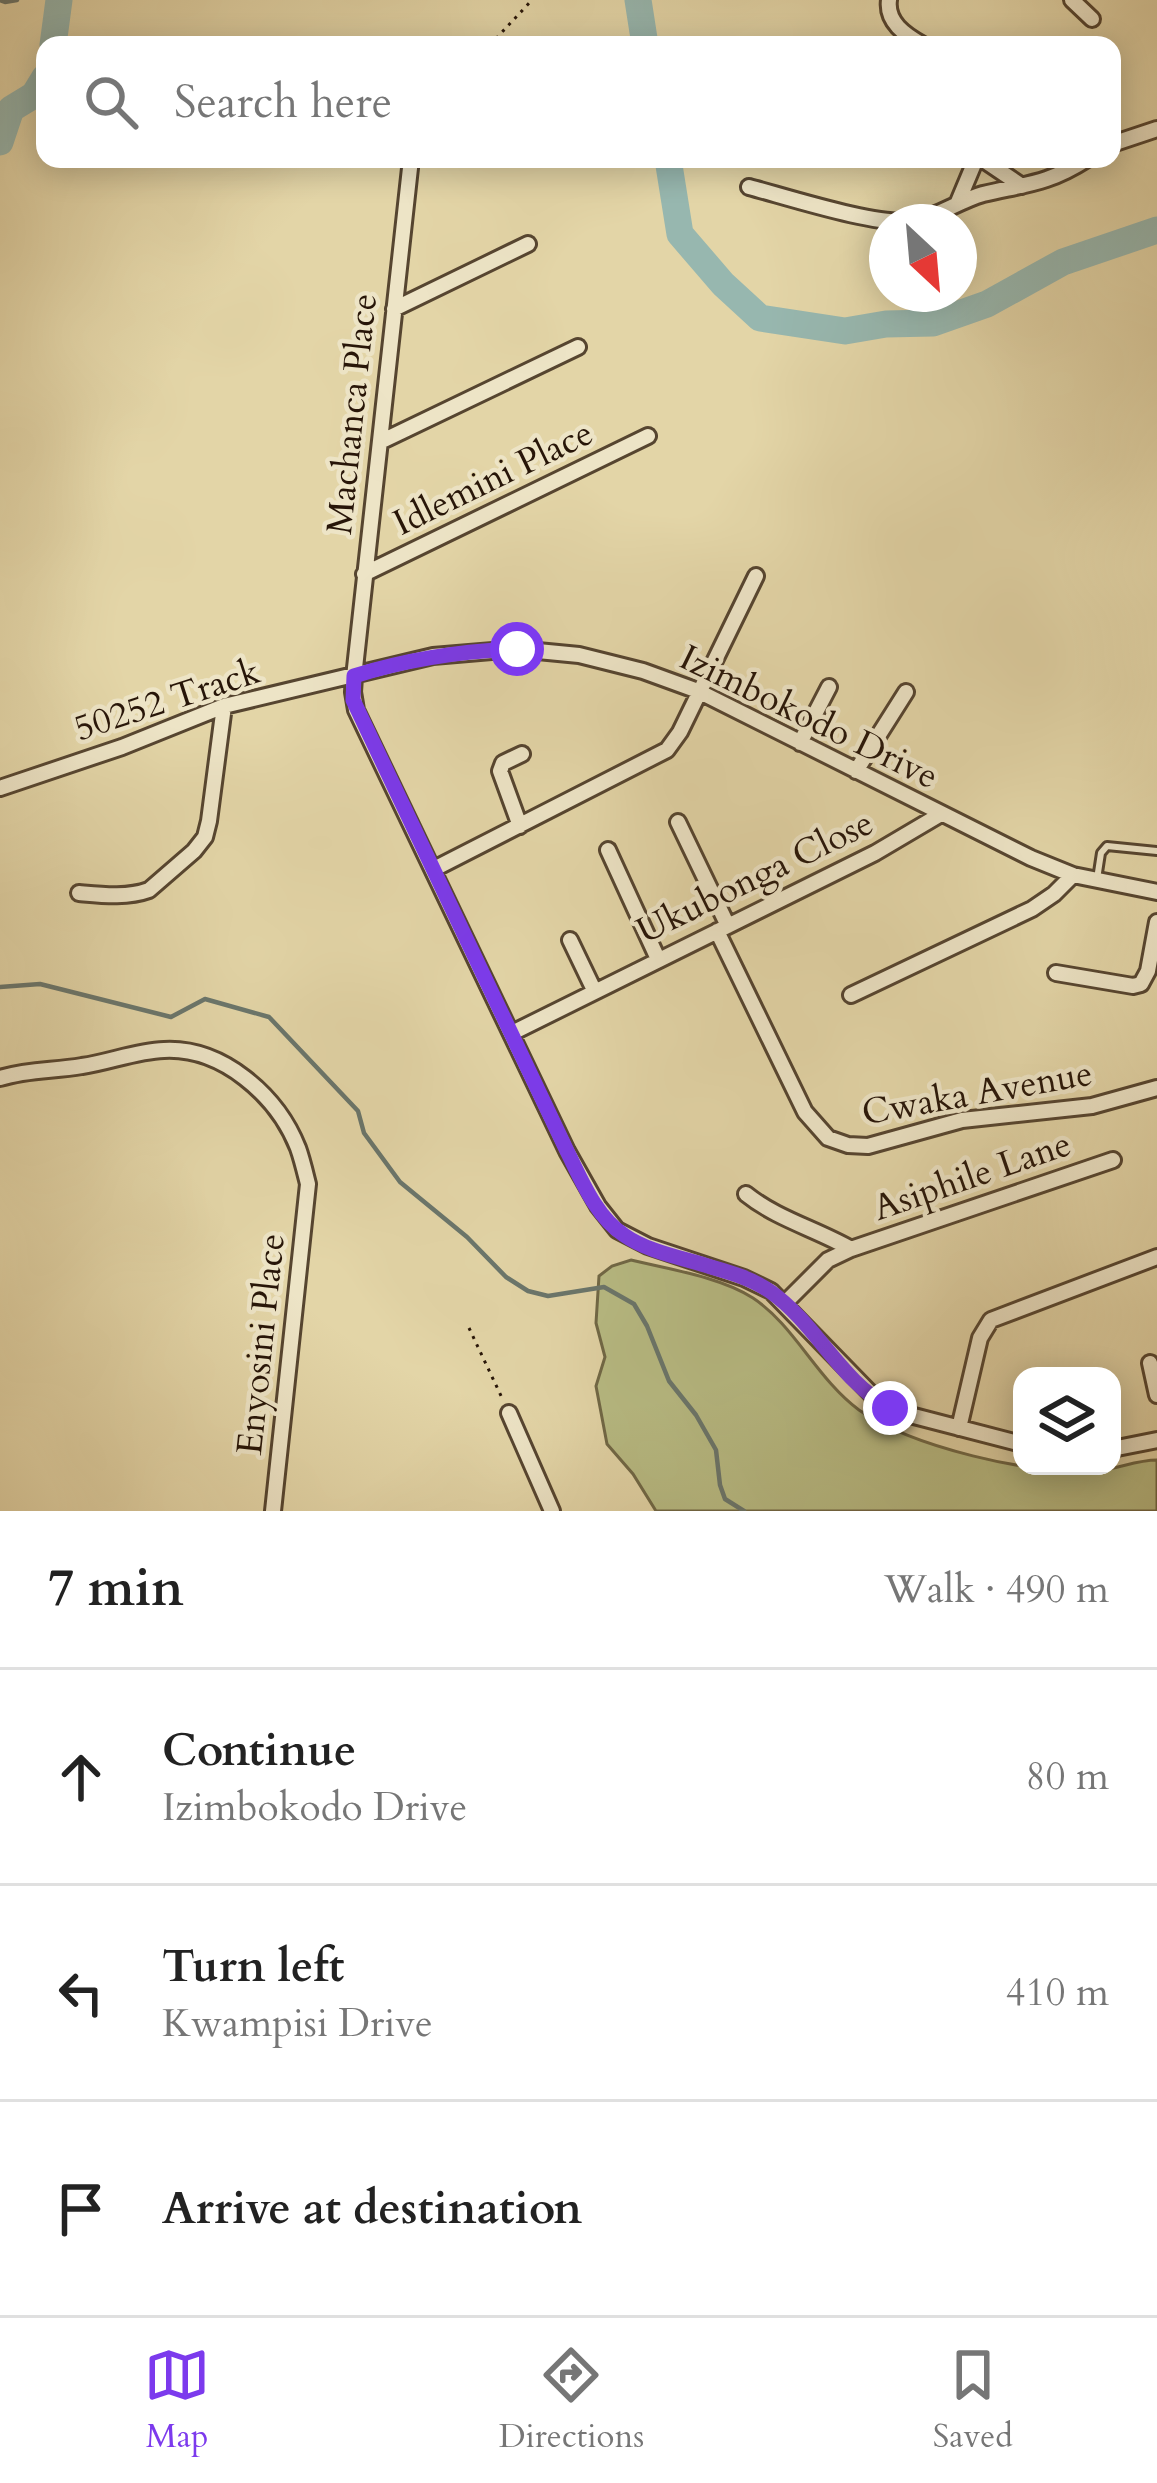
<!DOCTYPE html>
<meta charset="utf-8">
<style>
body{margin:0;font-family:Cardo,serif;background:#f2f2f2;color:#222}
.controls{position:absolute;right:36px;bottom:36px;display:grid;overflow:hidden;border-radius:24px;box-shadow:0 6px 30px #0003}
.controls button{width:108px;height:108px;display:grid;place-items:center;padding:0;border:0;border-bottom:3px solid #e0e0e0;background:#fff;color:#222;font:60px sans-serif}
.compass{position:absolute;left:869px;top:204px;width:108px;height:108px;border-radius:50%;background:#fff;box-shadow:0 6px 30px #0003;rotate:154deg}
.stop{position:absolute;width:36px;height:36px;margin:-27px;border:9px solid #7c3aed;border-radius:50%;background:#fff}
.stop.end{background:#7c3aed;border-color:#fff;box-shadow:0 3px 12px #0008}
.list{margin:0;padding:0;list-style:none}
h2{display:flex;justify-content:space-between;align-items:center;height:156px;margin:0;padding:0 48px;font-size:51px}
h2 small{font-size:39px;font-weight:400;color:#767676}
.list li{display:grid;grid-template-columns:78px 1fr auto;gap:36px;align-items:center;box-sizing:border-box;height:216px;padding:0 48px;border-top:3px solid #e0e0e0}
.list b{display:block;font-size:45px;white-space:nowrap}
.list p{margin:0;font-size:39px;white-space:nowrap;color:#767676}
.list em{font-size:39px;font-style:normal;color:#767676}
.icon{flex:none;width:66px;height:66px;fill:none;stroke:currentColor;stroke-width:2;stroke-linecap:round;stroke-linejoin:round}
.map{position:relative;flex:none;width:1157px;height:1511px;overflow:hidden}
.search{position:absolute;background:#fff;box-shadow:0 6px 30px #0003;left:36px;right:36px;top:36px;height:132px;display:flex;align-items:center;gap:30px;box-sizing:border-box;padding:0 42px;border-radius:24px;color:#767676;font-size:45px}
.sheet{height:804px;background:#fff}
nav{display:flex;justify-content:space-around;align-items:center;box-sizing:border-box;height:168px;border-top:3px solid #e0e0e0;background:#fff;font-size:33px;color:#767676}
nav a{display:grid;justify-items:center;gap:6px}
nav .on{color:#7c3aed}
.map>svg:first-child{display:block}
.green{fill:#b8bc84;stroke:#706846;stroke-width:3}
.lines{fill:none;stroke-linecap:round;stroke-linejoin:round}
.stream{stroke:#6a766c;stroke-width:4.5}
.river{stroke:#97b7af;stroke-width:27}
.lane-casing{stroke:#564530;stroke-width:12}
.street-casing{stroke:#564530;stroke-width:20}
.path{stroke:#271508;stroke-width:3;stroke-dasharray:3 6;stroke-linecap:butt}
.lane{stroke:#ede4c6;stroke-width:6}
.street{stroke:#ede4c6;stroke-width:14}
.route{stroke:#7c3aed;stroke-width:15}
.labels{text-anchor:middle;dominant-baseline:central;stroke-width:9;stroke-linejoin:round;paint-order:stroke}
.street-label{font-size:36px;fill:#271508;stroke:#ede4c6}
</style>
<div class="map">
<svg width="1157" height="1511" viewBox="0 0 1157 1511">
<rect width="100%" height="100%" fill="#e3d5a7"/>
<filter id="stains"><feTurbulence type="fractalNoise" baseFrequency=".00167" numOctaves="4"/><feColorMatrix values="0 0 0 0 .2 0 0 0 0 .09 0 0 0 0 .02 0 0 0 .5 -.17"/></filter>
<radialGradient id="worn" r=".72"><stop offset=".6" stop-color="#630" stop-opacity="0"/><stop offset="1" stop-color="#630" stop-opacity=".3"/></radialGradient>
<path class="green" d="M 631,1260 C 668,1269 721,1277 753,1298 C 794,1325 817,1379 859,1410 C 912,1447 1031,1475 1094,1471 C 1116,1470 1135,1460 1157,1460 L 1157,1511 L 656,1511 L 633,1474 L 607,1444 L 596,1386 L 605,1357 L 596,1323 L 599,1276 L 612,1266 Z"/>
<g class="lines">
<path class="stream" d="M 0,0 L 5,2 L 17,0
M 0,987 L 40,984 L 171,1017 L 205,999 L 269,1017 L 358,1111 L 364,1133 L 400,1182 L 467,1237 L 506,1277 L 528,1291 L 548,1296 L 604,1287 L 634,1304 L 647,1326 L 669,1381 L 696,1415 L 716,1450 L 720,1485 L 725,1499 L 744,1511"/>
<path class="river" d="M 638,0 L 645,45
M 53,45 L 59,0
M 0,142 L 11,109 L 34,95 L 45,77
M 668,159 L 680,234 L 723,284 L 760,318 L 845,331 L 886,324 L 933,323 L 987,304 L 1063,262 L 1157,230"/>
<defs>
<path id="lane" d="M 1097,879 L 1101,853 L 1107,846 L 1157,851"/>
<path id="street" d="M 889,0 C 886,22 905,35 923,45
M 1072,0 L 1092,19
M 1112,144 L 1157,129
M 411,159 L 354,677 L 353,692 L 356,710 L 567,1151 L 598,1206 L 617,1230 L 648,1246 L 744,1278 L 771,1291 L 879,1402 L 910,1415 L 1022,1444
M 982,159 L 1022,186
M 749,187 C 787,197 879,227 913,221 C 938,217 958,201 983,194 C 1026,184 1048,184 1087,159
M 958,202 L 976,159
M 394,309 L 528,244
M 380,442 L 578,347
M 364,574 L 648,436
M 800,743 L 829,687
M 856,771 L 906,692
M 0,788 L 122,747 L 224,706 L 433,656 L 517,649 L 579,655 L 643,671 L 698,691 L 1031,858 L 1073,875 L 1157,892
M 678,822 L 728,926
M 520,826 L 500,771 L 503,763 L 522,754
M 608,850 L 658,959
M 434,869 L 667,750 L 680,732 L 756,576
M 79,893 C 102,895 127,898 149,890 L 194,851 L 205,837 L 209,821 L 224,706
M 717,931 L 805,1112 L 828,1138 L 848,1145 L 868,1146 L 962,1120 L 1092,1106 L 1157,1088
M 570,940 L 594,990
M 1056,973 L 1133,986 L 1141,984 L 1148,971 L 1157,922
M 851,995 L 1032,909 L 1054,894 L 1073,875
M 512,1033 L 875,853 L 941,814
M 0,1078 C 29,1069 53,1071 82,1066 C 110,1062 136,1051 164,1050 C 222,1047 277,1095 298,1148 C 302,1159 305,1172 308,1184 L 273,1511
M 746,1194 C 777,1219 816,1229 851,1249
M 785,1303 L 828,1260 L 851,1249 L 1113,1160
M 1150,1363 L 1157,1395
M 509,1413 L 552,1511
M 959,1428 L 980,1338 L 991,1320 L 1157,1257
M 1112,1449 L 1157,1440"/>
</defs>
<use href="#lane" class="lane-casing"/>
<use href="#street" class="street-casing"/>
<path class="path" d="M 490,45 L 532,0
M 469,1328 L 503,1400"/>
<use href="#lane" class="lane"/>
<use href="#street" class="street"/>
</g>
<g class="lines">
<path class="route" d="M 517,649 C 461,651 408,659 354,676 L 353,700 L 567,1151 C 581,1179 596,1217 624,1235 C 648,1252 683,1258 711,1267 C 732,1273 753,1279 771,1292 C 816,1324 841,1382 890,1408"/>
</g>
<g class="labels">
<g class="street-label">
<text transform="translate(352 414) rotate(-84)">Machanca Place</text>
<text transform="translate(493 478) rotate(-26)">Idlemini Place</text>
<text transform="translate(167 700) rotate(-18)">50252 Track</text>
<text transform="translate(809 717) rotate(26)">Izimbokodo Drive</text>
<text transform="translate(755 877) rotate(-26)">Ukubonga Close</text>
<text transform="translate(977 1093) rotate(-10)">Cwaka Avenue</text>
<text transform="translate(972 1176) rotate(-19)">Asiphile Lane</text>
<text transform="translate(261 1344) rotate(-84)">Enyosini Place</text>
</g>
</g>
<rect width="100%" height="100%" filter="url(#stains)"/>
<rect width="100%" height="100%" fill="url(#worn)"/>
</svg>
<div class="controls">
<button><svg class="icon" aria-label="layers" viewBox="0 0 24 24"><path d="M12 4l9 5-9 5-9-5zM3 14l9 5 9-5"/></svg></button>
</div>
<svg class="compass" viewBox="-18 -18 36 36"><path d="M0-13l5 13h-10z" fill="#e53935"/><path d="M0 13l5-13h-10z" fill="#767676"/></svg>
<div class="stop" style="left:517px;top:649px"></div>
<div class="stop end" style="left:890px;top:1408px"></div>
<div class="search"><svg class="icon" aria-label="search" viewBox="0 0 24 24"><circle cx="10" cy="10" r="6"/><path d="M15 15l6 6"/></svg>Search here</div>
</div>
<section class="sheet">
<h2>7 min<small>Walk · 490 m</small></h2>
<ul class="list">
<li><svg class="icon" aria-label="ahead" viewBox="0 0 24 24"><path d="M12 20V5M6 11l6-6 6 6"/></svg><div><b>Continue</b><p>Izimbokodo Drive</p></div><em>80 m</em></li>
<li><svg class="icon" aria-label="left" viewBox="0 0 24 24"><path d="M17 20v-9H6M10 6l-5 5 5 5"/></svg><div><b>Turn left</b><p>Kwampisi Drive</p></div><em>410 m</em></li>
<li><svg class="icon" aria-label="arrive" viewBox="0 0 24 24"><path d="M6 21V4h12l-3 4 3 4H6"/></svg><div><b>Arrive at destination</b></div></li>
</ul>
</section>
<nav>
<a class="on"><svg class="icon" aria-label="map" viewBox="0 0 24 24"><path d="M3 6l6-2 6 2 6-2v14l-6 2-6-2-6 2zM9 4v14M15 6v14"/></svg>Map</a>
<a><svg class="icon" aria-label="directions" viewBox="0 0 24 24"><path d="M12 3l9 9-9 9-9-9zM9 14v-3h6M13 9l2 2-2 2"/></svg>Directions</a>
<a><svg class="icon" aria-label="saved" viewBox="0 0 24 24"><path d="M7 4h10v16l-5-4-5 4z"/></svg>Saved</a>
</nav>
